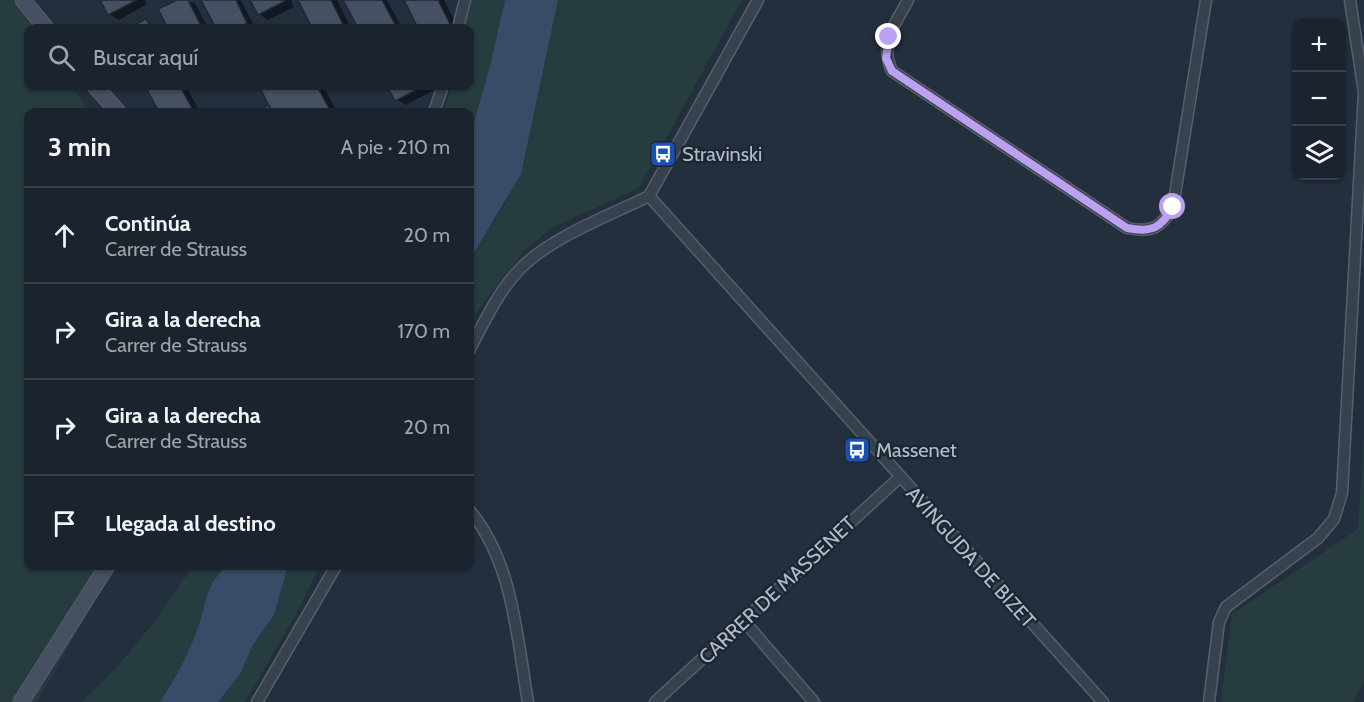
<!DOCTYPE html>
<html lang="es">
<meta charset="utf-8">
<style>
body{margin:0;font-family:Cabin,sans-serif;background:#282f3a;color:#f1f3f6}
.controls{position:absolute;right:18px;top:18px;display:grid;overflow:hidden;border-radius:12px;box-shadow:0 2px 4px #0004}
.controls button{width:54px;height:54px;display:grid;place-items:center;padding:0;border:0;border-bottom:2px solid #39404a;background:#1b232e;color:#f1f3f6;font:30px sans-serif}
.stop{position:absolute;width:18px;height:18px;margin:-14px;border:4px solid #bca0f2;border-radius:50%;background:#fff}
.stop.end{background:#bca0f2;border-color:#fff;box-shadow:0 2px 6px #0008}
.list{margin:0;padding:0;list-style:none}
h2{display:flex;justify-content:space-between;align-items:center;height:78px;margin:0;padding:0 24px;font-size:26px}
h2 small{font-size:20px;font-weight:400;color:#a0a4aa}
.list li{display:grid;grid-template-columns:39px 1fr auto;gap:18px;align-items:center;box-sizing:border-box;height:96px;padding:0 24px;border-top:2px solid #39404a}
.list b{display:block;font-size:22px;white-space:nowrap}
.list p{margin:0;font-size:20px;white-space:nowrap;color:#a0a4aa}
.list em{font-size:20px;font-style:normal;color:#a0a4aa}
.icon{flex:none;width:33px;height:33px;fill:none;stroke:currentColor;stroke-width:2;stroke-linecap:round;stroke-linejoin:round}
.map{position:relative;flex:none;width:1364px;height:702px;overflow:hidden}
.search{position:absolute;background:#1b232e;box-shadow:0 2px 4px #0004;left:24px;top:24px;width:450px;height:66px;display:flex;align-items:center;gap:15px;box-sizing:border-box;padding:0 21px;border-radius:12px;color:#a0a4aa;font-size:22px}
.panel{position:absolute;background:#1b232e;box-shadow:0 2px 4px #0004;left:24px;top:108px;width:450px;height:462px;border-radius:12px}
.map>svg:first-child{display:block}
.green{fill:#263c3f}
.water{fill:#394c67}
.shadow{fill:#0007}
.building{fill:#455162;stroke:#1f2835;stroke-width:1.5}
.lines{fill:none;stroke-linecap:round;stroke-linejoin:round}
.minor-casing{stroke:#565f6c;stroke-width:13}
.secondary-casing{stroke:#565f6c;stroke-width:17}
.minor{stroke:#38414e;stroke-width:10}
.secondary{stroke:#465061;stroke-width:15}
.route{stroke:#bca0f2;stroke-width:8}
.labels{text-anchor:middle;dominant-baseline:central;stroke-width:5;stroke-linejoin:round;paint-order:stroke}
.poi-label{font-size:20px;fill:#b4bcc9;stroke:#1d2633;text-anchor:start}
.street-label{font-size:20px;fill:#b4bcc9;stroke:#1d2633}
</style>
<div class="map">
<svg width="1364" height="702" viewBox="0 0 1364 702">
<rect width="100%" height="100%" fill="#242f3e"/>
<path class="green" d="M 0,0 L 17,0 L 35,28 L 28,28 L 28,86 L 72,86 L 89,112 L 28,112 L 28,566 L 114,566 L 37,702 L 0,702 Z
M 471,0 L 505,0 L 490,66 L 470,135 L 470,112 L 443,112 L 452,86 L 470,86 L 470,28 L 465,28 Z
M 558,0 L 742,0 L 639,188 L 551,228 L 523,252 L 480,307 L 470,326 L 470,260 L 507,200 L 526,150 Z
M 1364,432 L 1364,682 L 1353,702 L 1221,702 L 1232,614 L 1358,529 Z
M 196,566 L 226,566 C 203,590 208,599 198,627 C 189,654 175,679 160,702 L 82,702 C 125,661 158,620 190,570 Z
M 288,566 L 319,566 L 299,609 L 245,702 L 218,702 L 240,674 L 253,645 L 274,615 Z"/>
<path class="water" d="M 505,0 L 558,0 L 521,174 L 470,260 L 470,135 L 490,66 Z
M 226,566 L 288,566 L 274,615 L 253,645 L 240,674 L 218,702 L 160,702 C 175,679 189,654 198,627 C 208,599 203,590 226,566 Z"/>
<path class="shadow" d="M 102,0 L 145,0 L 147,4 L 119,20 L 109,14 Z
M 180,0 L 195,3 L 208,28 L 170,28 L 160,10 Z
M 203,0 L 241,0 L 255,28 L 217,28 Z
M 252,0 L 291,0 L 294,7 L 268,20 L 259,14 Z
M 300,0 L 337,0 L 351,28 L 314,28 Z
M 344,0 L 387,0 L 402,28 L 359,28 Z
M 405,0 L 444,0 L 458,28 L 420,28 Z
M 146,21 L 156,28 L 132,28 Z
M 147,86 L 186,86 L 200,112 L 161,112 Z
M 260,86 L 323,86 L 337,112 L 258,112 L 271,106 Z
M 389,86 L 432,86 L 434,90 L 406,105 L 396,99 Z"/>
<path class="building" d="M 100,0 L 137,0 L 108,15 Z
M 177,0 L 188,0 L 202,28 L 168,28 L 158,9 Z
M 201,0 L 236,0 L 247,23 L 237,28 L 216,28 Z
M 250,0 L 285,0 L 285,1 L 258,15 Z
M 298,0 L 331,0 L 345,28 L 312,28 Z
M 343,0 L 382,0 L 397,28 L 358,28 Z
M 404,0 L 438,0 L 451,26 L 418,28 Z
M 146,19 L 151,28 L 128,28 Z
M 145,86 L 180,86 L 194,112 L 159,112 Z
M 259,86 L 317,86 L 331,112 L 272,112 Z
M 387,86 L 424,86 L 395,101 Z
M 269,105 L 272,112 L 254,112 Z"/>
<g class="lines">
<defs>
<path id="minor" d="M 908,0 C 895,25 879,42 892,71 L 1127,228 C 1152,233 1161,228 1173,207 L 1206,0
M 458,28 L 465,0
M 434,112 L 443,86
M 649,196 L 1103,702
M 649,196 L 758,0
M 470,349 C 484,322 499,290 521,268 C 553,236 609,216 649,196
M 470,511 C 513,562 517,638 528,702
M 744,621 L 814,702
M 257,702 L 336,566
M 655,702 L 899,478
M 1209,702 L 1219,622 L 1226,607 L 1318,538 L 1334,519 L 1342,493 L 1364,92 L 1350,0"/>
<path id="secondary" d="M 23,0 L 46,28
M 95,86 L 118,112
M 21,702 L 107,566"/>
</defs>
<use href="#minor" class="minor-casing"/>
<use href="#secondary" class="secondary-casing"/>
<use href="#minor" class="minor"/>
<use href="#secondary" class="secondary"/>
</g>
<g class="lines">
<path class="route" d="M 889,37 L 886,58 L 892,71 L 1127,228 C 1152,233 1161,228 1173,207"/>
</g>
<defs>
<symbol id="bus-square" viewBox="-11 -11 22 22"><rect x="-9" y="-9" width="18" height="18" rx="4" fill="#1a4fb4" stroke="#1d2633"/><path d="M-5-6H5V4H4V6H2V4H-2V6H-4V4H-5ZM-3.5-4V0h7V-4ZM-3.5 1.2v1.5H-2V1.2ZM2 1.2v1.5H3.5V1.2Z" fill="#fff"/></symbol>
</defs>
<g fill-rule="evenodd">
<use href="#bus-square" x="648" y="139" width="30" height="30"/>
<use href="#bus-square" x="842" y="435" width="30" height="30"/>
</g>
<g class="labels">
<g class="poi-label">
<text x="682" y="154">Stravinski</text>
<text x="876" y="450">Massenet</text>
</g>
<g class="street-label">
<text transform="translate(971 557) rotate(48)">AVINGUDA DE BIZET</text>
<text transform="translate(777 590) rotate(-43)">CARRER DE MASSENET</text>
</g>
</g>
</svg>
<div class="controls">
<button>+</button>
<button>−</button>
<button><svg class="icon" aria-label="layers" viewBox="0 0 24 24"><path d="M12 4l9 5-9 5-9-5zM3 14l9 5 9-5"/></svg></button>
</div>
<div class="stop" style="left:1173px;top:207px"></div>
<div class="stop end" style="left:889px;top:37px"></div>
<div class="search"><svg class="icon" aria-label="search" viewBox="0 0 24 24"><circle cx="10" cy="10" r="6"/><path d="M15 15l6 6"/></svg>Buscar aquí</div>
<section class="panel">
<h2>3 min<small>A pie · 210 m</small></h2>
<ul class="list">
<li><svg class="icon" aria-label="ahead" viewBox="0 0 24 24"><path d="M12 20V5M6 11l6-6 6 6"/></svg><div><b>Continúa</b><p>Carrer de Strauss</p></div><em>20 m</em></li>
<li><svg class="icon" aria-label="right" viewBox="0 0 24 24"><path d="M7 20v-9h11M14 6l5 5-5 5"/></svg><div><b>Gira a la derecha</b><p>Carrer de Strauss</p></div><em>170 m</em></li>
<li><svg class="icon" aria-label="right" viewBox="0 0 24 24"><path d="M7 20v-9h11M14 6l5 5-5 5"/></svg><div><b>Gira a la derecha</b><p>Carrer de Strauss</p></div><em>20 m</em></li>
<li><svg class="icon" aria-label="arrive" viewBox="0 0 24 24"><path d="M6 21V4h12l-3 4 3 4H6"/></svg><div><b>Llegada al destino</b></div></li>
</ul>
</section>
</div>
